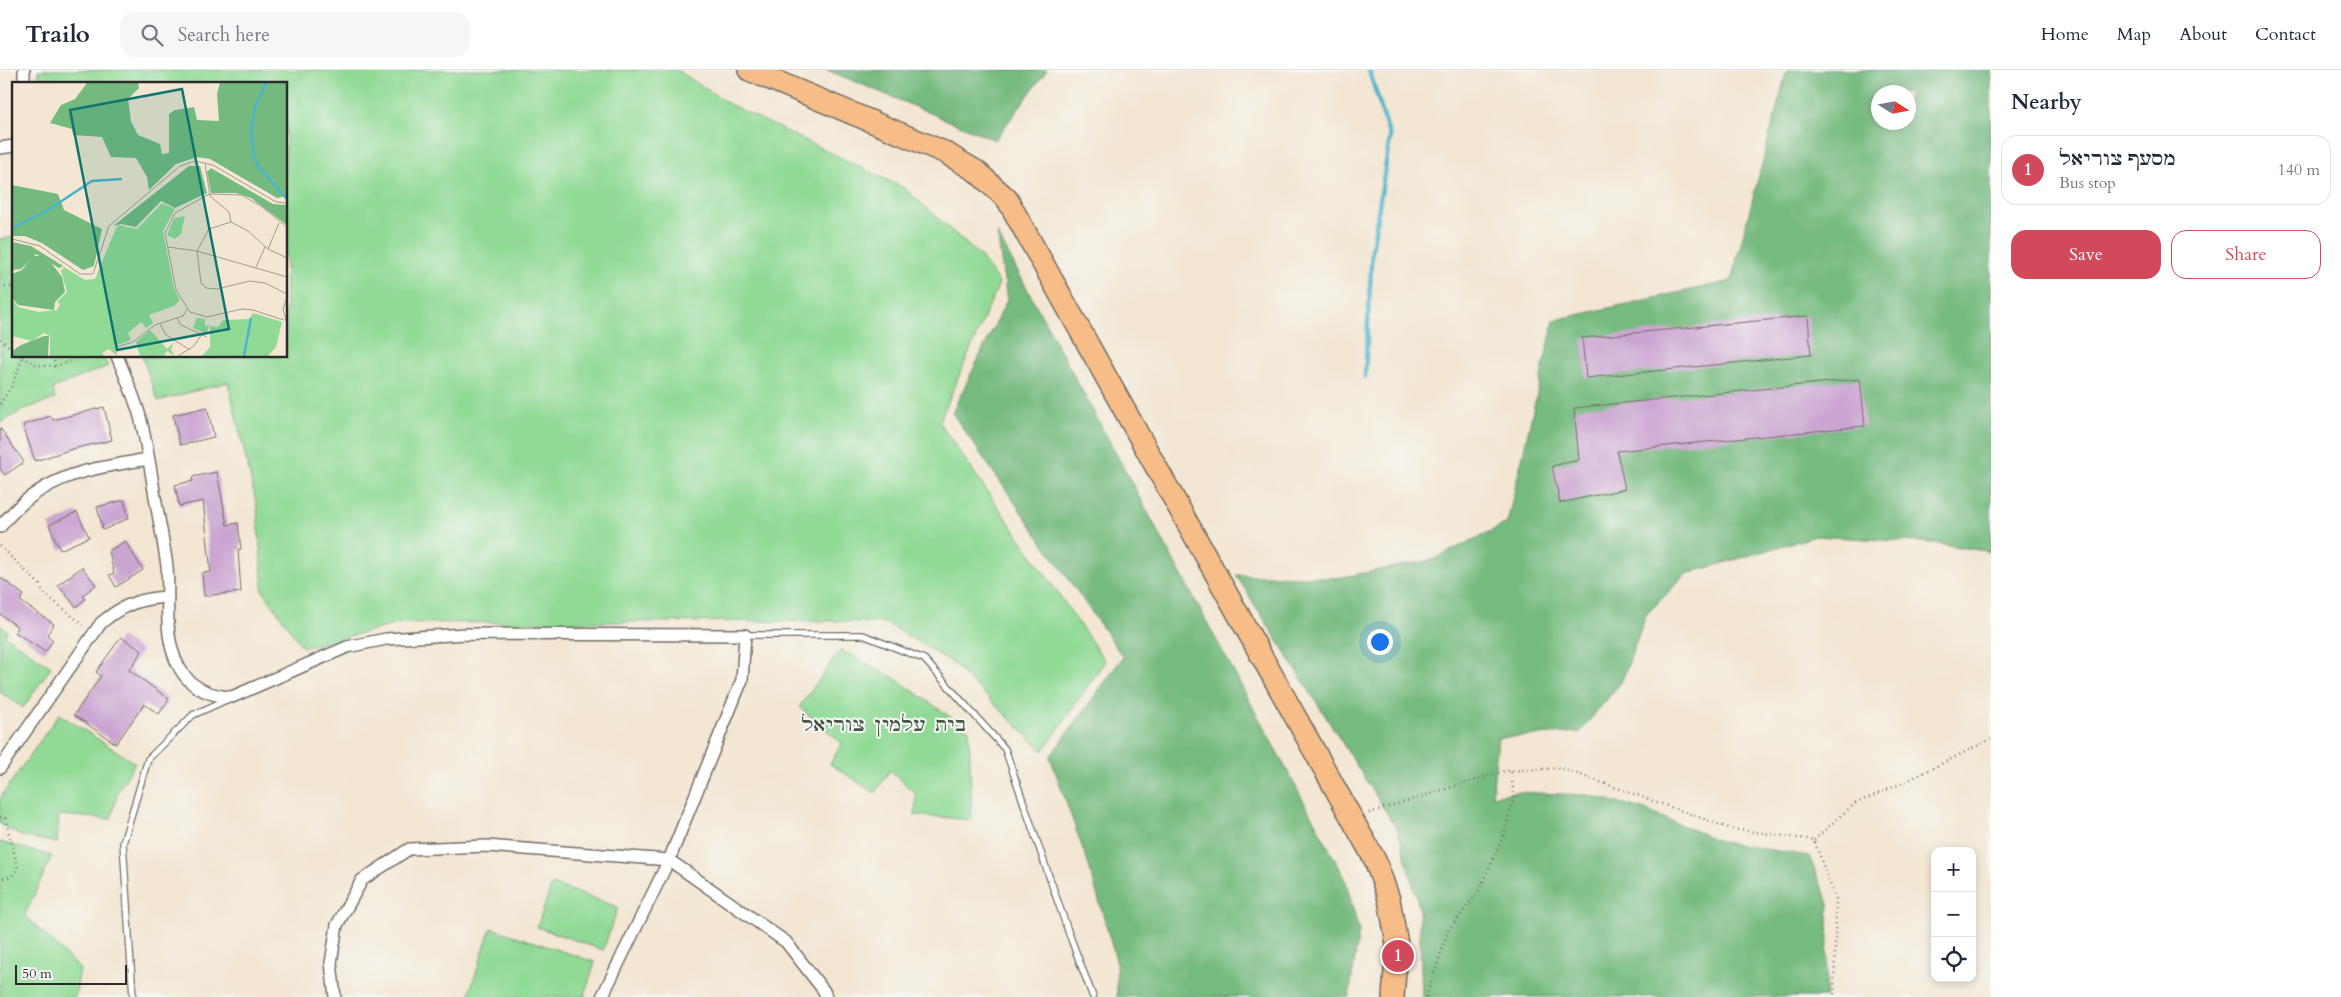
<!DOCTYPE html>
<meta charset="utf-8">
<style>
body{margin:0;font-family:Cardo,"Frank Ruhl Libre",serif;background:#f6f6f7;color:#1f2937}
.controls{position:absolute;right:15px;bottom:15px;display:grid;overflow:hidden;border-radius:10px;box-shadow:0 2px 8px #0003}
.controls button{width:45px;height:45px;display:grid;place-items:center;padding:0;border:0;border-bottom:1px solid #e0e1e3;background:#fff;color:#1f2937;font:25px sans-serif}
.compass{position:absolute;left:1871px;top:15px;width:45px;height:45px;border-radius:50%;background:#fff;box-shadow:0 2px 8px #0003;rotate:101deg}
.scale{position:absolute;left:15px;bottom:12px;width:112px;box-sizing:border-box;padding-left:5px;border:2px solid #2b2b2b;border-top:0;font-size:14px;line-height:18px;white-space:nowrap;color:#2b2b2b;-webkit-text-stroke:4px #f6f6f2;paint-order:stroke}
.you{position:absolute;left:1379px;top:571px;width:18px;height:18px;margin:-12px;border:4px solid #fff;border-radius:50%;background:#1a73e8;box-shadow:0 0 0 8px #1a73e833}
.badge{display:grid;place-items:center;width:32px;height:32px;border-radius:50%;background:#d1495b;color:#fff;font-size:16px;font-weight:700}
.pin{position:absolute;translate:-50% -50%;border:2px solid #fff;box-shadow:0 1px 5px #0006}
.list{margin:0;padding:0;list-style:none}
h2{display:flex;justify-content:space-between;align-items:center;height:65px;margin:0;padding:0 20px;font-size:21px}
h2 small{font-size:16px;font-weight:400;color:#747a83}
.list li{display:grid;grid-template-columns:32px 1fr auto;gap:15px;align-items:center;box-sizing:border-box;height:70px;margin:0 10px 10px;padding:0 10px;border:1px solid #e0e1e3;border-radius:15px}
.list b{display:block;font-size:19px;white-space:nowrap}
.list p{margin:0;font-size:16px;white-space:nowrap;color:#747a83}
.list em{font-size:16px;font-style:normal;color:#747a83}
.actions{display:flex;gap:10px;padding:15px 20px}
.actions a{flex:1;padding:11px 0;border:1px solid #d1495b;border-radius:15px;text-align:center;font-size:18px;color:#d1495b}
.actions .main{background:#d1495b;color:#fff}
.icon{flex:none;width:28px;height:28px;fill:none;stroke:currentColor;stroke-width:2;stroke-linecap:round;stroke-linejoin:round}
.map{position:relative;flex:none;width:1991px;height:927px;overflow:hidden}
header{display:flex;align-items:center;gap:30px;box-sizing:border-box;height:70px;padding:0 25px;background:#fff;border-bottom:1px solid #e0e1e3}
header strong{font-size:24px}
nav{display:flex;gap:28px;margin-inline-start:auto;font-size:18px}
.search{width:350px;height:45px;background:#f6f6f7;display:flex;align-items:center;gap:12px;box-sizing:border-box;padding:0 18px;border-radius:15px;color:#747a83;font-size:19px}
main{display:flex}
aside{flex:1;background:#fff}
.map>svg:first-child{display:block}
.green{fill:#91da96;stroke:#5e8260}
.forest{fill:#74ba7f;stroke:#507255;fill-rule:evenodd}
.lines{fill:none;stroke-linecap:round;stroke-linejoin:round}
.stream{stroke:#4bb4ca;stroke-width:4.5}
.building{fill:#cba5d1}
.lane-casing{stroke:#716c65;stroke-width:8}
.street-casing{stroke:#716c65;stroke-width:14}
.highway-casing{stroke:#716c65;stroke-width:24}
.path{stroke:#716c65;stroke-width:2.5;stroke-dasharray:1 4;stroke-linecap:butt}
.lane{stroke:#fff;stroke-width:5.5}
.street{stroke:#fff;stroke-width:11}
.highway{stroke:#f7bd88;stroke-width:21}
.labels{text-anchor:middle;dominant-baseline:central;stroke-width:4;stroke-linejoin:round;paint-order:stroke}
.park-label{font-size:19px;fill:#445746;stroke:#f6f6f2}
.inset-river{fill:none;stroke:#4bb4ca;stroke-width:2.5}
.inset-road{fill:none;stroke:#a39b8f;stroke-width:1}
.view{fill:#0f766e;fill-opacity:0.15;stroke:#0f766e;stroke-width:2.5}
.inset-edge{fill:none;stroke:#2b2b2b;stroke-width:2.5}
</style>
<header>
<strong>Trailo</strong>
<div class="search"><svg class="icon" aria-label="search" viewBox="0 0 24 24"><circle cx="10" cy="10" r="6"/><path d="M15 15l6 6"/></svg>Search here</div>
<nav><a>Home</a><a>Map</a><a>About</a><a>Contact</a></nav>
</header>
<main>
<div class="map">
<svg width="1991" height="927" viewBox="0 0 1991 927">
<rect width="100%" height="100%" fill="#f6f6f2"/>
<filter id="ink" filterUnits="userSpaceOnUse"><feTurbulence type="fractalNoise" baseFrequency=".02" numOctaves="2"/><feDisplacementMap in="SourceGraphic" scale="10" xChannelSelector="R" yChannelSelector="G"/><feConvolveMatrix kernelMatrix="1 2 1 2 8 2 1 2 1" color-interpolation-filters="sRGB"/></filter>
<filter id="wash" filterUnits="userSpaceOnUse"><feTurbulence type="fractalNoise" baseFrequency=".0096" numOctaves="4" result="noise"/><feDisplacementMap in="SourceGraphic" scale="20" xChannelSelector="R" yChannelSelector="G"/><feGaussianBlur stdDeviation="1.12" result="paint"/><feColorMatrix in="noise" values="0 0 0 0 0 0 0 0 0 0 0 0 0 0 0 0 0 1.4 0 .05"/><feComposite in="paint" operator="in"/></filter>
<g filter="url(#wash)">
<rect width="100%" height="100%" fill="#f3e6d2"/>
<path class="green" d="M 38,0 L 677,0 L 729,34 L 904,118 L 981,187 L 999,213 L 939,352 L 1105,591 L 1043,681 L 951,592 L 886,553 L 838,551 L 402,553 L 303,578 L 263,521 L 257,436 L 228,312 L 158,331 L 142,286 L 286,286 L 286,14 L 40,14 Z
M 14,167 L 14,286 L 102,286 L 108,296 L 53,318 L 55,329 L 25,339 L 0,353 L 0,169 Z
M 0,555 L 7,560 L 5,566 L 51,597 L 23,638 L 0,622 Z
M 841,580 L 896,609 L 969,660 L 972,750 L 915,745 L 916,724 L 890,700 L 875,723 L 830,694 L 842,673 L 799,637 Z
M 59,644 L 135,693 L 118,721 L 111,749 L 59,745 L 57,773 L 21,766 L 0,754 L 0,728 Z
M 0,772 L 52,786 L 25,845 L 80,899 L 75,927 L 0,927 Z
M 552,814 L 618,837 L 603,880 L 537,857 Z
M 491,858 L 595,892 L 584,927 L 468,927 Z"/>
<path class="forest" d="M 827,0 L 1047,0 L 995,70 Z
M 1787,0 L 1991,0 L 1991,482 L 1933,473 L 1816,466 L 1686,504 L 1646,545 L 1622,611 L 1580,662 L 1498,668 L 1492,726 L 1515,722 L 1588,725 L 1640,738 L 1722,772 L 1809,786 L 1829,834 L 1826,927 L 1422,927 L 1419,837 L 1398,761 L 1236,505 L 1337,508 L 1432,490 L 1507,453 L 1554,250 L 1731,211 ZM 1878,22 L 1908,22 L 1908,52 L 1878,52 Z
M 997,163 L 1345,808 L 1359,861 L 1349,927 L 1117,927 L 1116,890 L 1089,796 L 1050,687 L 1123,587 L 952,343 L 1007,230 Z"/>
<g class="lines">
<path class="stream" d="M 1365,307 L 1372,180 L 1390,67 L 1369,0"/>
</g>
<g id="blocks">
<path class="building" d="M 1808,246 L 1811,285 L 1586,308 L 1582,268 Z
M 1860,309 L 1865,356 L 1617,381 L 1625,419 L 1560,433 L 1552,396 L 1579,390 L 1574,338 Z
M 104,337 L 112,370 L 72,379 L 35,391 L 23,355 L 51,346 L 53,350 Z
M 207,337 L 214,367 L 180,375 L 173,345 Z
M 0,358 L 24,392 L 5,405 L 0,399 Z
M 217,402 L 227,455 L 238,453 L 241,479 L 238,480 L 241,522 L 204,526 L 202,503 L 211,502 L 203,431 L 179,436 L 175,415 L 193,411 L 192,407 Z
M 124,430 L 129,448 L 103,460 L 97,437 Z
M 77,442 L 89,467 L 60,480 L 49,455 Z
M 125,471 L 143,500 L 116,517 L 109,505 L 114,503 L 109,481 Z
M 82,497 L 96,515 L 83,525 L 85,529 L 76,537 L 58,515 Z
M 0,507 L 24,525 L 20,531 L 54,554 L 47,565 L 53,570 L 45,582 L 15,562 L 18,557 L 0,544 Z
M 121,567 L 142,581 L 129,600 L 169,629 L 159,644 L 144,634 L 116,674 L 74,645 L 101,606 L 96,602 Z"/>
</g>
</g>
<g filter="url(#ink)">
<use href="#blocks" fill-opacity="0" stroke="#716c65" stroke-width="1"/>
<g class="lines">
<defs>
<path id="lane" d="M 745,565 L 863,565 L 924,589 L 1005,679 L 1068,861 L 1093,927
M 133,927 L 123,773 L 148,689 L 193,645 L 228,629"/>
<path id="street" d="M 24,14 L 24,0
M 0,78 L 14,76
M 117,286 C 125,305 133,324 139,343 C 147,372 151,403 156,433 C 160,454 164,475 167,496 C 170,530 162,566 179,597 C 190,618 210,626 232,627 L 347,577 L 386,569 L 466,564 L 745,565 L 742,610 L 669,790 L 602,927
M 0,457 C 42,404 86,400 148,389
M 0,698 L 101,553 C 122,535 141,528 168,527
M 335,927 L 331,893 L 337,855 L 362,810 L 409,779 L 487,776 L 669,790 L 786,872 L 824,921 L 826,927"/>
<path id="highway" d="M 749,0 L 944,82 L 976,101 L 1007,129 L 1375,790 L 1389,829 L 1397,874 L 1393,927"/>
</defs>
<use href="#lane" class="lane-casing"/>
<use href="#street" class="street-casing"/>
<use href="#highway" class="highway-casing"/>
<path class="path" d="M 0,217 L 14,217
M 0,269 L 14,280
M 22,286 C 41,302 62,296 83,286
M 54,286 L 54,297
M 0,334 L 13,314 L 23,286
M 0,476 L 40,515 L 44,523 L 83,555
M 1369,743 L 1504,701 L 1561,698 L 1732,759 L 1814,770 L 1836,830 L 1834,927
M 0,747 L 5,748 L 18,798 L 11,807 L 0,809
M 1814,770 L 1854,734 L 1909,710 L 1991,669
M 1426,927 L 1449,859 L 1478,823 L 1503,766 L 1514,728 L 1511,701"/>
<use href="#lane" class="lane"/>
<use href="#street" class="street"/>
<use href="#highway" class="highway"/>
</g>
</g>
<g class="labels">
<g class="park-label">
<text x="884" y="655">בית עלמין צוריאל</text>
</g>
</g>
<g transform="translate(12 12)">
<rect width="275" height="275" fill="#f3e6d2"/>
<path d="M 150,121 L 163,127 L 151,149 L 162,207 L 168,218 L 162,224 L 137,233 L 141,241 L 134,246 L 129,240 L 116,251 L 119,258 L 103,264 L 105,274 L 97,267 L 90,271 L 92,274 L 38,274 L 38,254 L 32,251 L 20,259 L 0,254 L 0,217 L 6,225 L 27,230 L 45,228 L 48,222 L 45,220 L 55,210 L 49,189 L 52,185 L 73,198 L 83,197 L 104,146 L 107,143 L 125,147 ZM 173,134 L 169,152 L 163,157 L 155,153 L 162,136 ZM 241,231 L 270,240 L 264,265 L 256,274 L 190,274 L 198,265 L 198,244 L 206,245 L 211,238 L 237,237 ZM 185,236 L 193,237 L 193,244 L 197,243 L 195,252 L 181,246 ZM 138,248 L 155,267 L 162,260 L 159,267 L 162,274 L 155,269 L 152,274 L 128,274 L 124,260 Z" fill="#91da96"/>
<path d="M 75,1 L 126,1 L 127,6 L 116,17 L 119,39 L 126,53 L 148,62 L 150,72 L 157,71 L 157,32 L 163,28 L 182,25 L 185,38 L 207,39 L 205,12 L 208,1 L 275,1 L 275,114 L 265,116 L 198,77 L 185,75 L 164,82 L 137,108 L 135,95 L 124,76 L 99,75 L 90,55 L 61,53 L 60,47 L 38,41 L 49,23 L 63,17 ZM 177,84 L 188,84 L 195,111 L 163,126 L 149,119 L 124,145 L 109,142 L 101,144 ZM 199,86 L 261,122 L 275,123 L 275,143 L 239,116 L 224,111 L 199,111 L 195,90 ZM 0,103 L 46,112 L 52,128 L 90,147 L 82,184 L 71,188 L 30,161 L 13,154 L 0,154 ZM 0,160 L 19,164 L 51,184 L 47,186 L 24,172 L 9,187 L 0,188 ZM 21,174 L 28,174 L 40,182 L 50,195 L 53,210 L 43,220 L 42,228 L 6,223 L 0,216 L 0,192 L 10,188 ZM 32,254 L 37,254 L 36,274 L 0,274 L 0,269 L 9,263 Z" fill="#74ba7f"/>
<path class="inset-river" d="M 254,1 L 243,26 L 239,49 L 242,75 L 246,84 L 275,117M 0,146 L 33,130 L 80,99 L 110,97M 232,274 L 239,236"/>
<path class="inset-road" d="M 275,58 L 275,89M 193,81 L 198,114 L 217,130 L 219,140M 0,157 L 28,164 L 68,192 L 81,192 L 97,144 L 168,84 L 183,79 L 201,83 L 264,120 L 275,121M 156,165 L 185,169 L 275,195M 256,167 L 267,141M 275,176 L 256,167 L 236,149 L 219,140 L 197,147 L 185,169 L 189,201 L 194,206 L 205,207 L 238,199 L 253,201 L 275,212M 244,185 L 253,165M 275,215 L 271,227 L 275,242M 165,236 L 169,243 L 195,255M 272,238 L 241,228 L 230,227 L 195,235 L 178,230 L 164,208 L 153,151 L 163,131 L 197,112 L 229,113 L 249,124 L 275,145M 148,242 L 154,253 L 178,268M 104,265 L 121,260 L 143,243 L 171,234 L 175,227M 166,274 L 182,264 L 190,252"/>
<path class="view" d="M 170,7 L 217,247 L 105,268 L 58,28 Z"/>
<rect width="275" height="275" class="inset-edge"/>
</g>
</svg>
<div class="controls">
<button>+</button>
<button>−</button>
<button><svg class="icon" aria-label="locate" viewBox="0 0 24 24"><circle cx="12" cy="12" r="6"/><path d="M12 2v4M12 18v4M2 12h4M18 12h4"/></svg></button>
</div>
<svg class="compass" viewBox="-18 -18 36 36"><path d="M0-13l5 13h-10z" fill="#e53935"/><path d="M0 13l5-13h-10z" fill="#747a83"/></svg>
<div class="scale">50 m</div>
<div class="you"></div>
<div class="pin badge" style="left:1398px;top:886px">1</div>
</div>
<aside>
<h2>Nearby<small></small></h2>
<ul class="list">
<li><span class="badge">1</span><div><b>מסעף צוריאל</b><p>Bus stop</p></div><em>140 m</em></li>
</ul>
<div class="actions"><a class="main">Save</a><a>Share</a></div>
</aside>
</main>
